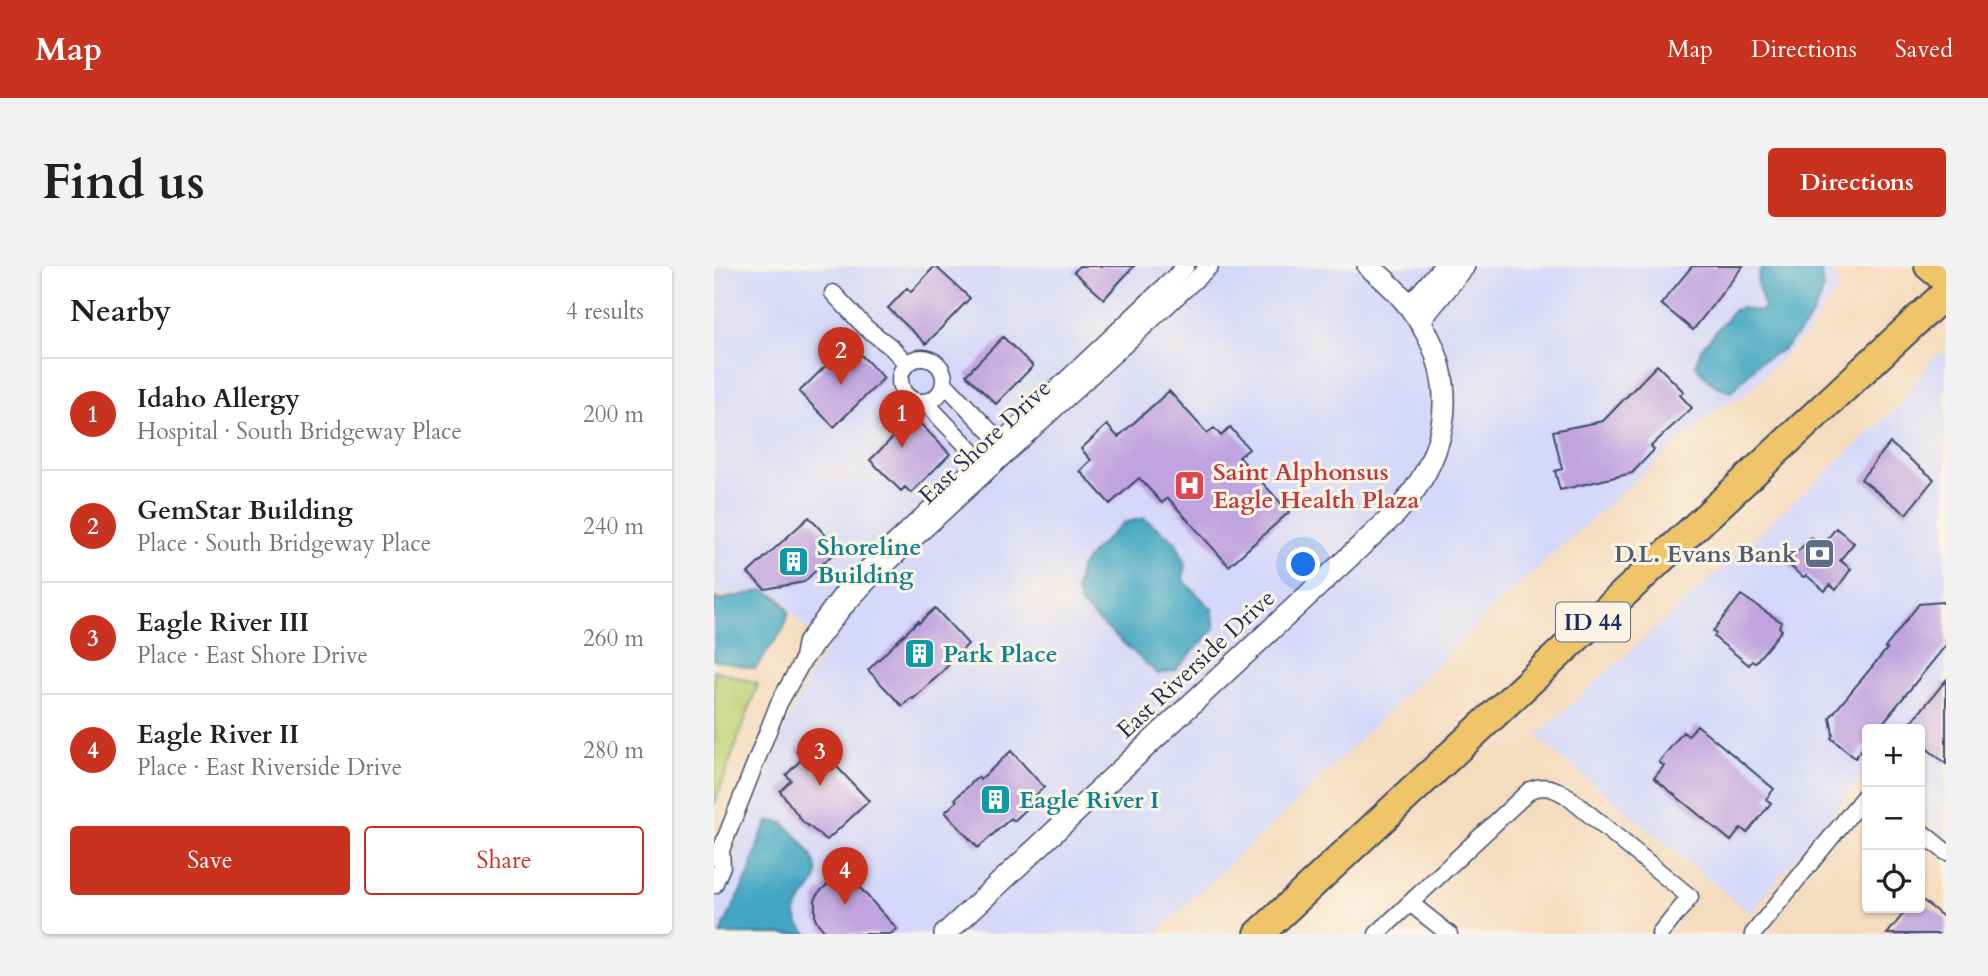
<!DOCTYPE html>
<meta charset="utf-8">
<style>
body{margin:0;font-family:Cardo,serif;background:#f2f2f2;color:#202124}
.controls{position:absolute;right:21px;bottom:21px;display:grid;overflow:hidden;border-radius:7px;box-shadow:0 2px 5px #0004}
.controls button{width:63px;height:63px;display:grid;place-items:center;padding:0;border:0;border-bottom:2px solid #e0e0e0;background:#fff;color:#202124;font:35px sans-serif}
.you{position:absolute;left:590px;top:299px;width:24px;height:24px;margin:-18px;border:5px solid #fff;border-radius:50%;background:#1a73e8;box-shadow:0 0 0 10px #1a73e833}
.badge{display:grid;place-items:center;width:46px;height:46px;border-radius:50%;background:#c8321e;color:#fff;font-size:23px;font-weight:700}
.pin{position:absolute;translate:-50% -58px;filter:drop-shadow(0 2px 4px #0008)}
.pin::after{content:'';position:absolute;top:37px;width:24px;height:21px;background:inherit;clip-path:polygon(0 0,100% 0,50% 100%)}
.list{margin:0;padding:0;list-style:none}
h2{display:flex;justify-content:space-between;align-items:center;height:91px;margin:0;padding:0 28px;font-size:30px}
h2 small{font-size:23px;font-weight:400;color:#757577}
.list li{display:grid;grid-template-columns:46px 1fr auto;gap:21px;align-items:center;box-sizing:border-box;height:112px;padding:0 28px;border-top:2px solid #e0e0e0}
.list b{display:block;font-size:26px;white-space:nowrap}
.list p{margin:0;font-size:23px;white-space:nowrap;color:#757577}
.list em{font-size:23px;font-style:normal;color:#757577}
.actions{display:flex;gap:14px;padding:21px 28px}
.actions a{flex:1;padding:16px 0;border:2px solid #c8321e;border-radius:7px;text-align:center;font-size:24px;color:#c8321e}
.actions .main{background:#c8321e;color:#fff}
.icon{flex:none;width:38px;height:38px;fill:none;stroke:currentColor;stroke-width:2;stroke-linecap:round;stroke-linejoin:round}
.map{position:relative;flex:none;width:1232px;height:668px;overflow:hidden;border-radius:7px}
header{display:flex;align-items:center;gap:42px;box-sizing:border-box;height:98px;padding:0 35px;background:#c8321e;color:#fff}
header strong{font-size:33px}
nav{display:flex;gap:38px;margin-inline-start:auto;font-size:24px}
.intro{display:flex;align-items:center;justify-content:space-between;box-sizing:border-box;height:168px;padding:0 42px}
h1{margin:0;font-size:49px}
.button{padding:18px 32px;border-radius:7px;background:#c8321e;color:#fff;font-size:24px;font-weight:700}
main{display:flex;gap:42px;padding:0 42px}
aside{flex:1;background:#fff;border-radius:7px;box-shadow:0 2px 5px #0004}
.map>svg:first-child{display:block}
.built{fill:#d5d8f9}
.green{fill:#bbd175;stroke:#6b806a;stroke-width:2}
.water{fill:#42a7c2;stroke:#2e6b90;stroke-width:2}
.building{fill:#c0a3df}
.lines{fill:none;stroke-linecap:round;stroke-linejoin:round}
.minor-casing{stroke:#3c496c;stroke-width:19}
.tertiary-casing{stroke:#3c496c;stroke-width:24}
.trunk-casing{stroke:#3c496c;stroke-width:32}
.minor{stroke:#fff;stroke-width:16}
.tertiary{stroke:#fff;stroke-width:21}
.trunk{stroke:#f0c469;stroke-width:28}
.labels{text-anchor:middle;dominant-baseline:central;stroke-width:6;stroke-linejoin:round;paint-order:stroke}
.shield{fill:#fcf5e5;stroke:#5e6a86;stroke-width:2}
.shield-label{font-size:23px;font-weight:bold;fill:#1b2f5e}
.street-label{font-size:24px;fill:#1b2f5e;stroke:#fcf5e5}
.health-label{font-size:24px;font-weight:bold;fill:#be3a42;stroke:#fcf5e5;text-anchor:start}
.culture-label{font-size:24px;font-weight:bold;fill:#0d838f;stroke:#fcf5e5;text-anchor:start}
.service-label{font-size:24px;font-weight:bold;fill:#4e5e75;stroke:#fcf5e5;text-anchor:end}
</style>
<header>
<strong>Map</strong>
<nav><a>Map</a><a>Directions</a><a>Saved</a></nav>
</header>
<div class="intro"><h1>Find us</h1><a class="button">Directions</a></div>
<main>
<aside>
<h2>Nearby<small>4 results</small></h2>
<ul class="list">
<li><span class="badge">1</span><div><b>Idaho Allergy</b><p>Hospital · South Bridgeway Place</p></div><em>200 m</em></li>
<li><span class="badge">2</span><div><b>GemStar Building</b><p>Place · South Bridgeway Place</p></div><em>240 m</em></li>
<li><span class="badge">3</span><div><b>Eagle River III</b><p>Place · East Shore Drive</p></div><em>260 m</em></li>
<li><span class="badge">4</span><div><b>Eagle River II</b><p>Place · East Riverside Drive</p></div><em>280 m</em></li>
</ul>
<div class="actions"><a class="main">Save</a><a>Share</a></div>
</aside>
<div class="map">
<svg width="1232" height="668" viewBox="0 0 1232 668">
<rect width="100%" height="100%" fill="#fcf5e5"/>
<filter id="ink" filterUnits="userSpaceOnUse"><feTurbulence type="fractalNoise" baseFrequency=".0143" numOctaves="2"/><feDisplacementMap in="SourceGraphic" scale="14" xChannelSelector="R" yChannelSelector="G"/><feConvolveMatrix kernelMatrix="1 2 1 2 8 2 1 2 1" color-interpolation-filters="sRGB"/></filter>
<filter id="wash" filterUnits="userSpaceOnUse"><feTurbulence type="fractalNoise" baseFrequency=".00686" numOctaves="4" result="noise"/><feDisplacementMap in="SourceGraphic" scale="28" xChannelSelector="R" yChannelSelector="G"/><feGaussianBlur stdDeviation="1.57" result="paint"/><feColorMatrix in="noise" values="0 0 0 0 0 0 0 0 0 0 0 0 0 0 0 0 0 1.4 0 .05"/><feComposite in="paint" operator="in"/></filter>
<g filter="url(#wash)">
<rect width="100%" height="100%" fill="#f4dcbe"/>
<path class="built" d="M 0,0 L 1118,0 L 1126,20 L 1095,66 L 1029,131 L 1007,139 L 797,325 L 585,533 L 442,668 L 0,668 L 0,638 L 72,460 L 92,417 L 115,380 L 83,354 L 67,330 L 52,324 L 6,329 L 0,328 Z
M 1232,86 L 1232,570 L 1206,548 L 1206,463 L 1153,463 L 1153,505 L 1036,647 L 822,471 L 1186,139 L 1220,90 Z"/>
<path class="green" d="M 0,404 L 44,418 L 0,539 Z"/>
<path class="water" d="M 1048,0 L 1104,0 L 1107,7 L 1109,24 L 1105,36 L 1093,58 L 1070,83 L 1046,96 L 1017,126 C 1003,122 989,112 982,99 L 987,83 L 1020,44 L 1028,42 L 1046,46 L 1050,41 C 1047,21 1038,23 1048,0 Z
M 430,252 L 461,275 L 472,298 L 469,314 L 498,343 L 501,363 L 461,404 L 444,408 L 368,340 L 362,325 L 366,302 L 376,289 L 409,257 Z
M 51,324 L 65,332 L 75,346 L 70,362 L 41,403 L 0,394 L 0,332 L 5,334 Z
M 55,555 L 68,556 C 79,566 107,594 103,611 C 97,633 65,640 94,668 L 6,668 L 35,608 L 47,569 Z"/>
<g id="blocks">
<path class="building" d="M 221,0 L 256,32 L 212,78 L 174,42 L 193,22 L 197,26 Z
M 365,0 L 420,0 L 390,33 L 360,6 Z
M 978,0 L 1029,0 L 979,64 L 947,38 Z
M 289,71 L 319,100 L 282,138 L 252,109 Z
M 135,77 L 170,112 L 120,161 L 85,126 Z
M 943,99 L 970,126 L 966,129 L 978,142 L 937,180 L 940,184 L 918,207 L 846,224 L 841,205 L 848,203 L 839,165 L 889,155 Z
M 455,125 L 493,167 L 500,162 L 507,170 L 516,161 L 535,183 L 525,191 L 575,246 L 515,300 L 454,232 L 448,237 L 425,212 L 396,238 L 366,205 L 377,194 L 367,183 L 384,167 L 393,159 L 404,171 Z
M 200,151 L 236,188 L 197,227 L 191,221 L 187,225 L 156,194 Z
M 1176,177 L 1220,213 L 1192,248 L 1147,213 Z
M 95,251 L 124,283 L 90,316 L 51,323 L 34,307 Z
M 1122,262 L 1140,277 L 1126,294 L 1137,303 L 1122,324 L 1116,319 L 1111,325 L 1092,309 L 1090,311 L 1086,309 L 1073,297 L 1097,271 L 1108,280 Z
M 1027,329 L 1067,356 L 1065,361 L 1068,364 L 1041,397 L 1038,395 L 1035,399 L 1000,371 L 1002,367 L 999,365 Z
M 1228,336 L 1232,340 L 1232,379 L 1164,463 L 1153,463 L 1153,476 L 1141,492 L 1117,472 L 1119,469 L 1116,451 L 1173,383 L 1171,382 L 1205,338 Z
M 221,342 L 254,378 L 227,407 L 199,433 L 198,431 L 188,440 L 154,404 L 204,355 L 205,357 Z
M 1232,414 L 1232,498 L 1206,477 L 1206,463 L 1192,463 Z
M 983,459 L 1060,523 L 1052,533 L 1057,537 L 1033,567 L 1027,562 L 1017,575 L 940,512 L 950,500 L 945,496 L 969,466 L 974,470 Z
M 96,472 L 155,535 L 113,574 L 89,556 L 66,525 L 77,514 L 72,509 L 89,492 L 82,485 Z
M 297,485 L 330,521 L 321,530 L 323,533 L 300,555 L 297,552 L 264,582 L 231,546 L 243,535 L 241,533 L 264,511 L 266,514 Z
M 130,604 L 183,663 L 177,668 L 113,668 L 105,659 L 101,652 L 101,634 L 104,627 Z
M 1206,632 L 1232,653 L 1232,668 L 1173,668 L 1194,642 L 1206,642 Z"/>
</g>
</g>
<g filter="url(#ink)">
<use href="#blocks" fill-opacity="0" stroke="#3c496c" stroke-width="2"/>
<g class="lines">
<defs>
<path id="minor" d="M 472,0 L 133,321 L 92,376 L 88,396 L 128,344 L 155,315 L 496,0
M 119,27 L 152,62 L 177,81 L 193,98
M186 114a22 22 0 1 1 44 0a22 22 0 1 1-44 0Z
M 230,117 L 293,183
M 211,136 L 272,200
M 1206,565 L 1232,586
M 0,591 L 7,584 L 65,437 L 88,396
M 0,619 L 8,600 L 7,584
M 696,637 L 735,668
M 663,668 L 816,524 C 831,518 840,522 853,530 L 976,631 L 946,668
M 1039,668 L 1153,527"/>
<path id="tertiary" d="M 696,41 L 731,0
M 705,55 L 750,0
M 231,668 L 681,248 C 758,165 741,67 654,0"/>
<path id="trunk" d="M 1215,0 L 1232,14
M 545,668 L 1232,27"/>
</defs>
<use href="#minor" class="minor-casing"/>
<use href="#tertiary" class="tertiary-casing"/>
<use href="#trunk" class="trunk-casing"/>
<use href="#minor" class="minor"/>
<use href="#tertiary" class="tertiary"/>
<use href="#trunk" class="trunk"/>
</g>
</g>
<defs>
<symbol id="hospital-square" viewBox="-11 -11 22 22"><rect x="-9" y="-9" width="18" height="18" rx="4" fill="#e0444e" stroke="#fcf5e5"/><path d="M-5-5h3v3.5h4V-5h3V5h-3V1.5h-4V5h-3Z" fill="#fff"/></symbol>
<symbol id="bank-square" viewBox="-11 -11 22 22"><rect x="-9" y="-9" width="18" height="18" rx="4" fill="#5c6f8a" stroke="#fcf5e5"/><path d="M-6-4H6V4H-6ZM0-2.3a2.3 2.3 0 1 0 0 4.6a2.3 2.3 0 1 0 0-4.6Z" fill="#fff"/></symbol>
<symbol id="building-square" viewBox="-11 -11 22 22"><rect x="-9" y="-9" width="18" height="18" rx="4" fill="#0f9aa8" stroke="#fcf5e5"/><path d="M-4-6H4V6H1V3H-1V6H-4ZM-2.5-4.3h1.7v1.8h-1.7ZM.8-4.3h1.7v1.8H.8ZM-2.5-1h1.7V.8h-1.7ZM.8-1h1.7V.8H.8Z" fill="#fff"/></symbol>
</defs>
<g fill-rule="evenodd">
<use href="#hospital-square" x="458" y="202" width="35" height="35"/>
<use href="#bank-square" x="1088" y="270" width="35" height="35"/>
<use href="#building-square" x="62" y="278" width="35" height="35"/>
<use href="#building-square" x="188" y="370" width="35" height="35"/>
<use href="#building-square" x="264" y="516" width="35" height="35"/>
</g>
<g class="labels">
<rect class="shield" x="842" y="336.5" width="74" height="39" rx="5"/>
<g class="shield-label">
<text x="879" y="356">ID 44</text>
</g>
<g class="street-label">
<text transform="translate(271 176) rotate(-43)">East Shore Drive</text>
<text transform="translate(482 398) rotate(-43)">East Riverside Drive</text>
</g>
<g class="health-label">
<text x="499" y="206">Saint Alphonsus<tspan x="499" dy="28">Eagle Health Plaza</tspan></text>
</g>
<g class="culture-label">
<text x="103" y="281">Shoreline<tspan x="103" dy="28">Building</tspan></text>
<text x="229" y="388">Park Place</text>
<text x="305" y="534">Eagle River I</text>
</g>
<g class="service-label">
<text x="1083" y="288">D.L. Evans Bank</text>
</g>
</g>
</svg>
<div class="controls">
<button>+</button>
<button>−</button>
<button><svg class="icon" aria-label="locate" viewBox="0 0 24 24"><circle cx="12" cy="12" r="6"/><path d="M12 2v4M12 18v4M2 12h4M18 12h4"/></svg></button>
</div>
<div class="you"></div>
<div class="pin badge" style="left:188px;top:182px">1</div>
<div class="pin badge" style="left:127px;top:119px">2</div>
<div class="pin badge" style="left:106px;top:520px">3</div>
<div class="pin badge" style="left:131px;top:639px">4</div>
</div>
</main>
